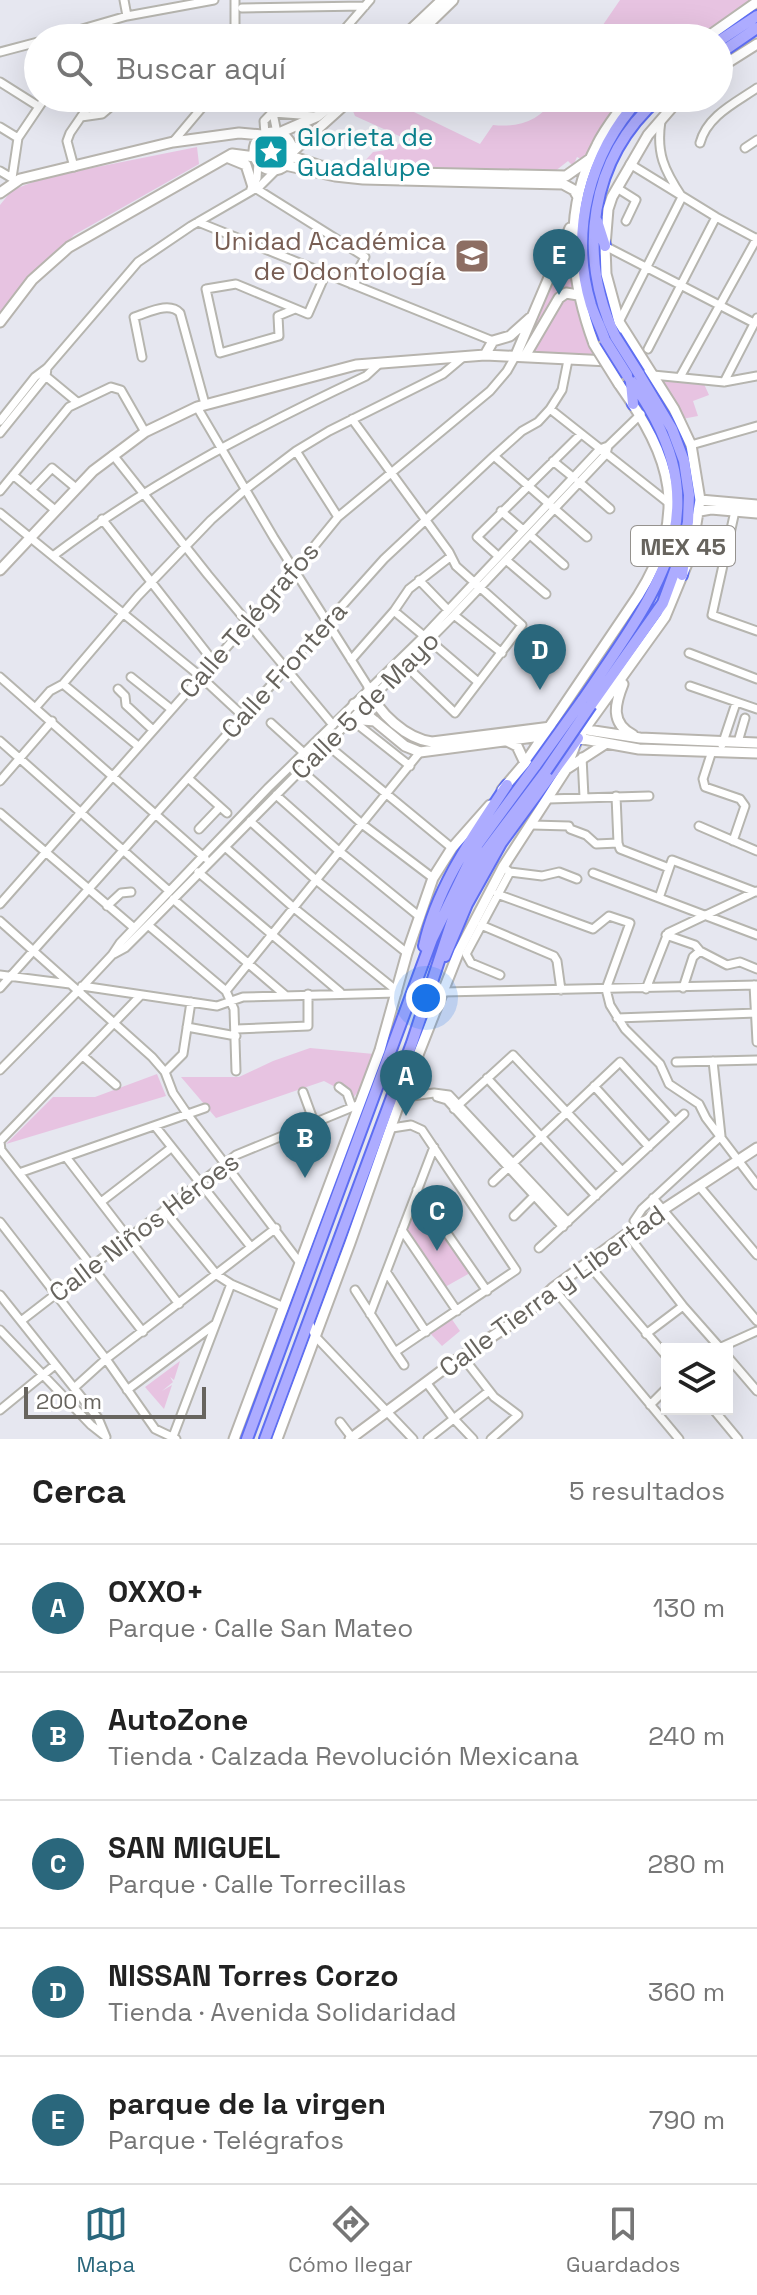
<!DOCTYPE html>
<html lang="es">
<meta charset="utf-8">
<style>
body{margin:0;font-family:"Space Grotesk",sans-serif;background:#f6f6f6;color:#222}
.controls{position:absolute;right:24px;bottom:24px;display:grid;overflow:hidden;border-radius:0px;box-shadow:0 8px 32px #0002}
.controls button{width:72px;height:72px;display:grid;place-items:center;padding:0;border:0;border-bottom:2px solid #e0e0e0;background:#fff;color:#222;font:40px sans-serif}
.scale{position:absolute;left:24px;bottom:20px;width:182px;box-sizing:border-box;padding-left:8px;border:4px solid #67645e;border-top:0;font-size:22px;line-height:28px;white-space:nowrap;color:#67645e;-webkit-text-stroke:6px #fff;paint-order:stroke}
.you{position:absolute;left:426px;top:998px;width:28px;height:28px;margin:-20px;border:6px solid #fff;border-radius:50%;background:#1a73e8;box-shadow:0 0 0 12px #1a73e833}
.badge{display:grid;place-items:center;width:52px;height:52px;border-radius:50%;background:#2a677c;color:#fff;font-size:26px;font-weight:700}
.pin{position:absolute;translate:-50% -66px;filter:drop-shadow(0 2px 4px #0008)}
.pin::after{content:'';position:absolute;top:42px;width:28px;height:24px;background:inherit;clip-path:polygon(0 0,100% 0,50% 100%)}
.list{margin:0;padding:0;list-style:none}
h2{display:flex;justify-content:space-between;align-items:center;height:104px;margin:0;padding:0 32px;font-size:34px}
h2 small{font-size:26px;font-weight:400;color:#767676}
.list li{display:grid;grid-template-columns:52px 1fr auto;gap:24px;align-items:center;box-sizing:border-box;height:128px;padding:0 32px;border-top:2px solid #e0e0e0}
.list b{display:block;font-size:30px;white-space:nowrap}
.list p{margin:0;font-size:26px;white-space:nowrap;color:#767676}
.list em{font-size:26px;font-style:normal;color:#767676}
.icon{flex:none;width:44px;height:44px;fill:none;stroke:currentColor;stroke-width:2;stroke-linecap:round;stroke-linejoin:round}
.map{position:relative;flex:none;width:757px;height:1439px;overflow:hidden}
.search{position:absolute;background:#fff;box-shadow:0 8px 32px #0002;left:24px;right:24px;top:24px;height:88px;display:flex;align-items:center;gap:20px;box-sizing:border-box;padding:0 28px;border-radius:44px;color:#767676;font-size:30px}
.sheet{height:744px;background:#fff}
nav{display:flex;justify-content:space-around;align-items:center;box-sizing:border-box;height:112px;border-top:2px solid #e0e0e0;background:#fff;font-size:22px;color:#767676}
nav a{display:grid;justify-items:center;gap:4px}
nav .on{color:#2a677c}
.map>svg:first-child{display:block}
.green{fill:#e7c3e1}
.lines{fill:none;stroke-linecap:round;stroke-linejoin:round}
.street-casing{stroke:#b6b5af;stroke-width:11}
.secondary-casing{stroke:#b7b4ae;stroke-width:13}
.primary-casing{stroke:#5e6ef2;stroke-width:14}
.street{stroke:#fff;stroke-width:7}
.secondary{stroke:#fff;stroke-width:9}
.primary{stroke:#adacff;stroke-width:10}
.secondary-bridge-casing{stroke:#b7b4ae;stroke-width:13;stroke-linecap:butt}
.primary-bridge-casing{stroke:#5e6ef2;stroke-width:14;stroke-linecap:butt}
.secondary-bridge{stroke:#fff;stroke-width:9}
.primary-bridge{stroke:#adacff;stroke-width:10}
.labels{text-anchor:middle;dominant-baseline:central;stroke-width:7;stroke-linejoin:round;paint-order:stroke}
.shield{fill:#fff;stroke:#95928e;stroke-width:2}
.shield-label{font-size:24px;font-weight:bold;fill:#67645e}
.culture-label{font-size:26px;fill:#0d838f;stroke:#fff;text-anchor:start}
.education-label{font-size:26px;fill:#785e54;stroke:#fff;text-anchor:end}
.street-label{font-size:26px;fill:#67645e;stroke:#fff}
</style>
<div class="map">
<svg width="757" height="1439" viewBox="0 0 757 1439">
<rect width="100%" height="100%" fill="#e6e7f0"/>
<path class="green" d="M 620,0 L 755,0 L 697,38 L 594,38 Z
M 363,98 L 385,98 L 480,144 L 493,125 C 519,128 541,120 555,98 L 623,98 L 599,129 L 585,157 L 581,159 L 577,157 L 573,166 L 568,161 L 554,172 L 393,168 L 362,164 L 373,152 L 386,150 L 408,140 L 355,116 L 353,111 Z
M 197,147 L 199,164 L 74,235 L 0,313 L 0,205 L 12,190 L 47,177 Z
M 570,243 C 572,284 579,320 598,357 L 517,353 Z
M 661,378 L 704,384 L 709,395 L 693,401 L 698,416 L 682,419 Z
M 310,1048 L 374,1054 L 365,1082 L 354,1097 L 324,1081 L 216,1118 L 181,1077 L 239,1077 L 273,1061 Z
M 157,1074 L 166,1096 L 6,1144 L 53,1097 L 95,1097 Z
M 418,1199 L 470,1273 L 445,1287 L 404,1229 Z
M 451,1318 L 460,1331 L 442,1346 L 429,1332 Z
M 180,1361 L 174,1380 L 170,1377 L 173,1382 L 162,1391 L 172,1385 L 164,1409 L 145,1387 Z"/>
<g class="lines">
<defs>
<path id="street" d="M 124,0 L 127,16
M 235,0 L 235,38
M 242,8 L 365,6
M 51,38 L 127,16 L 214,0
M 337,38 L 370,0
M 0,52 L 38,42
M 33,60 L 38,63
M 0,82 L 38,106
M 273,113 L 314,116
M 273,113 L 277,133
M 81,117 L 102,114 L 109,108 L 111,98
M 0,127 L 18,138
M 265,134 L 264,121 L 286,98
M 173,142 L 210,98
M 700,143 C 707,116 735,103 757,88
M 745,148 L 757,140
M 630,164 L 716,217 L 757,239
M 74,167 L 67,141 L 70,133 L 94,98
M 0,171 L 15,180
M 12,178 L 18,138 L 45,98
M 255,188 L 365,257 L 351,284
M 617,188 L 636,200 L 626,221
M 251,189 L 257,178 L 258,162
M 198,222 L 493,341
M 605,246 L 754,323
M 295,309 L 278,316 L 279,336 L 220,353 L 206,289 L 236,284 L 308,314 L 326,273
M 619,322 L 682,197 C 664,170 656,153 661,121
M 648,349 L 716,217
M 142,357 L 134,317 C 148,313 169,301 180,313 L 205,404
M 42,373 L 77,402
M 653,375 L 724,382 L 757,376
M 680,377 L 757,238
M 724,382 L 757,318
M 197,407 L 274,538 L 369,688
M 550,409 L 670,504
M 352,419 L 449,552 L 456,566 L 522,625 L 455,713 L 405,665
M 0,421 L 35,377 L 47,368 L 138,262 L 191,226 L 260,186 L 277,169
M 0,433 L 46,376 L 47,368
M 691,445 L 757,426
M 296,451 L 338,517
M 113,455 L 208,575 L 333,725
M 494,456 L 587,537
M 553,461 L 574,478
M 13,475 L 55,510
M 579,482 L 610,509
M 31,490 L 52,468 L 76,488
M 0,491 L 69,407 L 111,387 L 121,390 L 145,432
M 501,511 L 523,530
M 735,511 L 712,615 L 757,631
M 0,513 L 200,676 L 243,716
M 102,519 L 213,661
M 530,535 L 564,565
M 53,556 C 149,483 257,427 366,376 L 380,363
M 498,556 L 477,537 L 581,434
M 506,560 L 546,594
M 419,580 L 448,610
M 394,611 L 424,636
M 454,615 L 502,653
M 429,640 L 478,682
M 689,653 L 757,679
M 351,660 L 394,611 L 409,589 L 450,557
M 0,677 L 205,858
M 131,677 L 171,709
M 63,684 L 138,746
M 690,686 L 757,709
M 118,689 L 125,696 L 126,705 L 153,730
M 36,707 L 50,691 L 63,684 L 138,596 L 211,520 L 246,489 L 296,451 L 329,431 L 443,374 L 462,358
M 352,720 L 410,766
M 271,723 L 304,753
M 0,741 L 168,890
M 738,742 L 745,718
M 326,744 L 452,848
M 722,745 L 736,703
M 712,751 L 703,779 L 705,787 L 740,799 L 745,806 L 733,841
M 582,757 L 584,797
M 301,770 L 362,824 L 433,878
M 188,778 L 227,813
M 0,781 L 52,721
M 276,795 L 339,851 L 420,917
M 616,796 L 618,843
M 548,799 L 649,796
M 0,813 L 133,927
M 250,821 L 316,880 L 407,953
M 532,825 L 569,826 L 570,829 L 586,835 L 596,844 L 618,843
M 699,826 L 757,851
M 199,829 L 220,807
M 618,843 L 620,849 L 669,868
M 225,847 L 294,908 L 397,991
M 198,872 L 340,992
M 510,872 L 542,876 L 559,872 L 577,879
M 593,873 L 757,935
M 497,894 L 593,929 L 609,916 L 630,923 L 606,989 L 610,1005 L 625,1029 L 660,1064 L 669,1084 L 699,1104 L 706,1118 L 757,1185
M 659,898 L 672,860 L 756,892
M 173,899 L 285,995
M 0,904 L 294,571 L 338,517 L 490,391 L 507,371 L 516,355
M 107,906 L 121,893 L 131,892
M 0,921 L 152,1057 L 165,1072 L 173,1093 L 188,1115 L 300,1263
M 148,925 L 226,991 L 234,1009 L 236,1071
M 481,925 L 554,956 L 557,961 L 561,990
M 666,935 L 695,945 L 700,951
M 114,954 L 125,948 L 148,925 L 454,615 L 606,454 L 608,446
M 0,975 L 70,984
M 500,975 L 471,963 L 466,954 L 510,872 L 503,867
M 754,985 L 757,1042
M 82,986 L 217,1006 L 243,997 L 397,993
M 0,988 L 384,559 L 494,456 L 522,431 L 538,422 L 550,409 L 562,390 L 568,360
M 683,988 L 693,957 L 700,951 L 727,965 L 740,962 L 757,969
M 646,989 L 668,933 L 757,891
M 226,991 L 420,752
M 443,992 L 757,985
M 617,1018 L 757,1013
M 187,1027 L 236,1036
M 236,1029 L 308,1026 L 308,994
M 83,1056 L 116,1085
M 676,1062 L 757,1060
M 0,1070 L 83,986 L 112,955 L 120,943 L 268,788 L 424,636 L 600,449 L 608,446 L 641,414
M 165,1072 L 183,1054 L 191,1002
M 487,1078 L 596,1196
M 594,1086 L 649,1147
M 339,1087 L 347,1093 L 352,1107
M 303,1092 L 314,1122
M 437,1097 L 447,1100 L 563,1227
M 398,1098 L 434,1093 L 449,1095 L 568,1222
M 454,1109 L 513,1055 L 622,1171
M 155,1126 L 251,1247
M 0,1141 L 141,995
M 0,1142 L 1,1150 L 143,1332
M 66,1157 L 179,1304
M 19,1173 L 205,1108
M 493,1182 L 620,1062 L 675,1122
M 699,1186 L 757,1255
M 417,1190 L 487,1291
M 653,1198 L 757,1321
M 101,1202 L 171,1148
M 164,1210 L 217,1275 L 231,1284 L 284,1307
M 514,1216 L 535,1195
M 0,1222 L 106,1359 L 155,1429 L 176,1439
M 638,1227 L 634,1221 L 642,1209 L 721,1136 L 713,1061
M 402,1230 L 457,1311
M 627,1234 L 683,1306 L 721,1349
M 539,1248 L 684,1114
M 588,1264 L 667,1357
M 387,1273 L 426,1332
M 553,1288 L 679,1439
M 355,1290 L 395,1352 L 516,1270 L 422,1130 L 411,1125 L 392,1128
M 0,1295 L 98,1418 L 106,1437
M 370,1314 L 434,1147
M 21,1321 L 236,1155 L 360,1104
M 309,1322 L 315,1336 L 413,1439
M 0,1330 L 91,1425 L 105,1436
M 646,1334 L 683,1306
M 717,1349 L 757,1331
M 395,1352 L 404,1365
M 462,1356 L 494,1397 L 518,1415 L 491,1439
M 727,1356 L 757,1391
M 426,1382 L 453,1418 L 473,1439
M 74,1388 L 106,1359 L 276,1228
M 127,1390 L 214,1325
M 650,1405 L 667,1388
M 713,1409 L 738,1439
M 0,1410 L 55,1365
M 340,1422 L 353,1439
M 172,1439 L 231,1284
M 428,1439 L 489,1391"/>
<path id="secondary" d="M 402,38 L 442,0
M 414,38 L 453,0
M 706,38 L 757,2
M 719,68 L 757,44
M254 151a19 19 0 1 1 38 0a19 19 0 1 1-38 0Z
M 279,133 L 318,116 L 340,98
M 291,153 L 352,98
M 291,156 L 320,166 L 364,172 L 566,176 L 590,159
M 229,158 L 246,165 L 253,187
M 285,165 L 335,176 L 363,179 L 563,184 L 574,190 L 578,197
M 0,193 L 20,179 L 173,142 L 239,133 L 263,135
M 0,322 L 32,280 L 69,247 L 232,154 L 255,157
M 594,344 C 570,279 563,209 597,145 C 605,128 618,113 628,98
M 485,355 L 493,341 L 510,336 L 530,318
M 516,355 L 570,228
M 525,356 L 559,298 L 566,293 L 578,295
M 700,500 L 757,505
M 700,511 L 711,509 L 757,513
M 0,570 L 93,471 L 145,432 L 197,407 L 356,365 L 485,355 L 609,361
M 623,684 C 615,704 610,723 633,735
M 369,688 C 377,713 407,739 432,742 L 551,727
M 354,704 L 405,746 L 420,752 L 541,736 L 578,738 L 639,749 L 757,753
M 350,719 L 375,721
M 581,729 L 640,738 L 757,743
M 507,741 L 517,746 L 525,763
M 568,768 L 605,744
M 502,790 L 525,763 L 638,596 C 690,513 672,459 619,384
M 234,1439 L 380,1050 L 407,953 L 433,878 L 452,848 L 490,805
M 277,1439 L 350,1243 L 401,1098 L 459,951 L 503,867 L 565,771 L 578,738 L 665,617 L 691,554 L 700,500 L 691,445 L 674,409 L 619,322 L 606,274 L 605,246 L 608,209 L 612,197 L 648,135 L 680,98
M 350,1439 L 452,1363 L 526,1314 L 553,1288 L 632,1230 L 757,1148"/>
<path id="primary" d="M 719,41 L 757,16
M 719,54 L 757,28
M 597,221 L 605,246
M 615,336 C 577,255 589,159 659,98
M 605,340 C 601,328 595,317 591,305 C 569,233 589,153 640,98
M 631,382 L 633,404
M 682,575 L 685,553
M 582,701 C 662,584 726,507 627,375
M 591,705 L 663,603 L 681,554 L 688,522 L 689,495 L 684,461 L 672,429 L 639,374
M 424,946 C 437,886 474,835 507,785
M 445,956 L 467,904 L 501,843 L 578,738
M 247,1439 L 432,939 L 478,844 L 536,765
M 265,1439 L 412,1043 L 455,912 L 485,852 L 546,771"/>
</defs>
<use href="#street" class="street-casing"/>
<use href="#secondary" class="secondary-casing"/>
<use href="#primary" class="primary-casing"/>
<use href="#street" class="street"/>
<use href="#secondary" class="secondary"/>
<use href="#primary" class="primary"/>
<defs>
<path id="secondary-bridge" d="M 594,344 L 619,384"/>
<path id="primary-bridge" d="M 615,336 L 639,374
M 605,340 L 627,375
M 536,765 L 582,701
M 546,771 L 591,705"/>
</defs>
<use href="#secondary-bridge" class="secondary-bridge-casing"/>
<use href="#primary-bridge" class="primary-bridge-casing"/>
<use href="#secondary-bridge" class="secondary-bridge"/>
<use href="#primary-bridge" class="primary-bridge"/>
</g>
<defs>
<symbol id="sight-square" viewBox="-11 -11 22 22"><rect x="-9" y="-9" width="18" height="18" rx="4" fill="#0f9aa8" stroke="#fff"/><path d="M0-6L1.8-2.2L6-1.7L2.9 1.2L3.7 5.4L0 3.3L-3.7 5.4L-2.9 1.2L-6-1.7L-1.8-2.2Z" fill="#fff"/></symbol>
<symbol id="university-square" viewBox="-11 -11 22 22"><rect x="-9" y="-9" width="18" height="18" rx="4" fill="#8d6e63" stroke="#fff"/><path d="M0-5L7-2L0 1L-7-2ZM-4 1L0 2.5L4 1V4Q0 6-4 4Z" fill="#fff"/></symbol>
</defs>
<g fill-rule="evenodd">
<use href="#sight-square" x="251" y="132" width="40" height="40"/>
<use href="#university-square" x="452" y="236" width="40" height="40"/>
</g>
<g class="labels">
<rect class="shield" x="631" y="526" width="104" height="40" rx="6"/>
<g class="shield-label">
<text x="683" y="546">MEX 45</text>
</g>
<g class="culture-label">
<text x="297" y="137">Glorieta de<tspan x="297" dy="30">Guadalupe</tspan></text>
</g>
<g class="education-label">
<text x="446" y="241">Unidad Académica<tspan x="446" dy="30">de Odontología</tspan></text>
</g>
<g class="street-label">
<text transform="translate(249 620) rotate(-49)">Calle Telégrafos</text>
<text transform="translate(284 670) rotate(-48)">Calle Frontera</text>
<text transform="translate(365 705) rotate(-45)">Calle 5 de Mayo</text>
<text transform="translate(144 1227) rotate(-37)">Calle Niños Héroes</text>
<text transform="translate(552 1291) rotate(-36)">Calle Tierra y Libertad</text>
</g>
</g>
</svg>
<div class="controls">
<button><svg class="icon" aria-label="layers" viewBox="0 0 24 24"><path d="M12 4l9 5-9 5-9-5zM3 14l9 5 9-5"/></svg></button>
</div>
<div class="scale">200 m</div>
<div class="you"></div>
<div class="pin badge" style="left:406px;top:1116px">A</div>
<div class="pin badge" style="left:305px;top:1178px">B</div>
<div class="pin badge" style="left:437px;top:1251px">C</div>
<div class="pin badge" style="left:540px;top:690px">D</div>
<div class="pin badge" style="left:559px;top:295px">E</div>
<div class="search"><svg class="icon" aria-label="search" viewBox="0 0 24 24"><circle cx="10" cy="10" r="6"/><path d="M15 15l6 6"/></svg>Buscar aquí</div>
</div>
<section class="sheet">
<h2>Cerca<small>5 resultados</small></h2>
<ul class="list">
<li><span class="badge">A</span><div><b>OXXO+</b><p>Parque · Calle San Mateo</p></div><em>130 m</em></li>
<li><span class="badge">B</span><div><b>AutoZone</b><p>Tienda · Calzada Revolución Mexicana</p></div><em>240 m</em></li>
<li><span class="badge">C</span><div><b>SAN MIGUEL</b><p>Parque · Calle Torrecillas</p></div><em>280 m</em></li>
<li><span class="badge">D</span><div><b>NISSAN Torres Corzo</b><p>Tienda · Avenida Solidaridad</p></div><em>360 m</em></li>
<li><span class="badge">E</span><div><b>parque de la virgen</b><p>Parque · Telégrafos</p></div><em>790 m</em></li>
</ul>
</section>
<nav>
<a class="on"><svg class="icon" aria-label="map" viewBox="0 0 24 24"><path d="M3 6l6-2 6 2 6-2v14l-6 2-6-2-6 2zM9 4v14M15 6v14"/></svg>Mapa</a>
<a><svg class="icon" aria-label="directions" viewBox="0 0 24 24"><path d="M12 3l9 9-9 9-9-9zM9 14v-3h6M13 9l2 2-2 2"/></svg>Cómo llegar</a>
<a><svg class="icon" aria-label="saved" viewBox="0 0 24 24"><path d="M7 4h10v16l-5-4-5 4z"/></svg>Guardados</a>
</nav>
